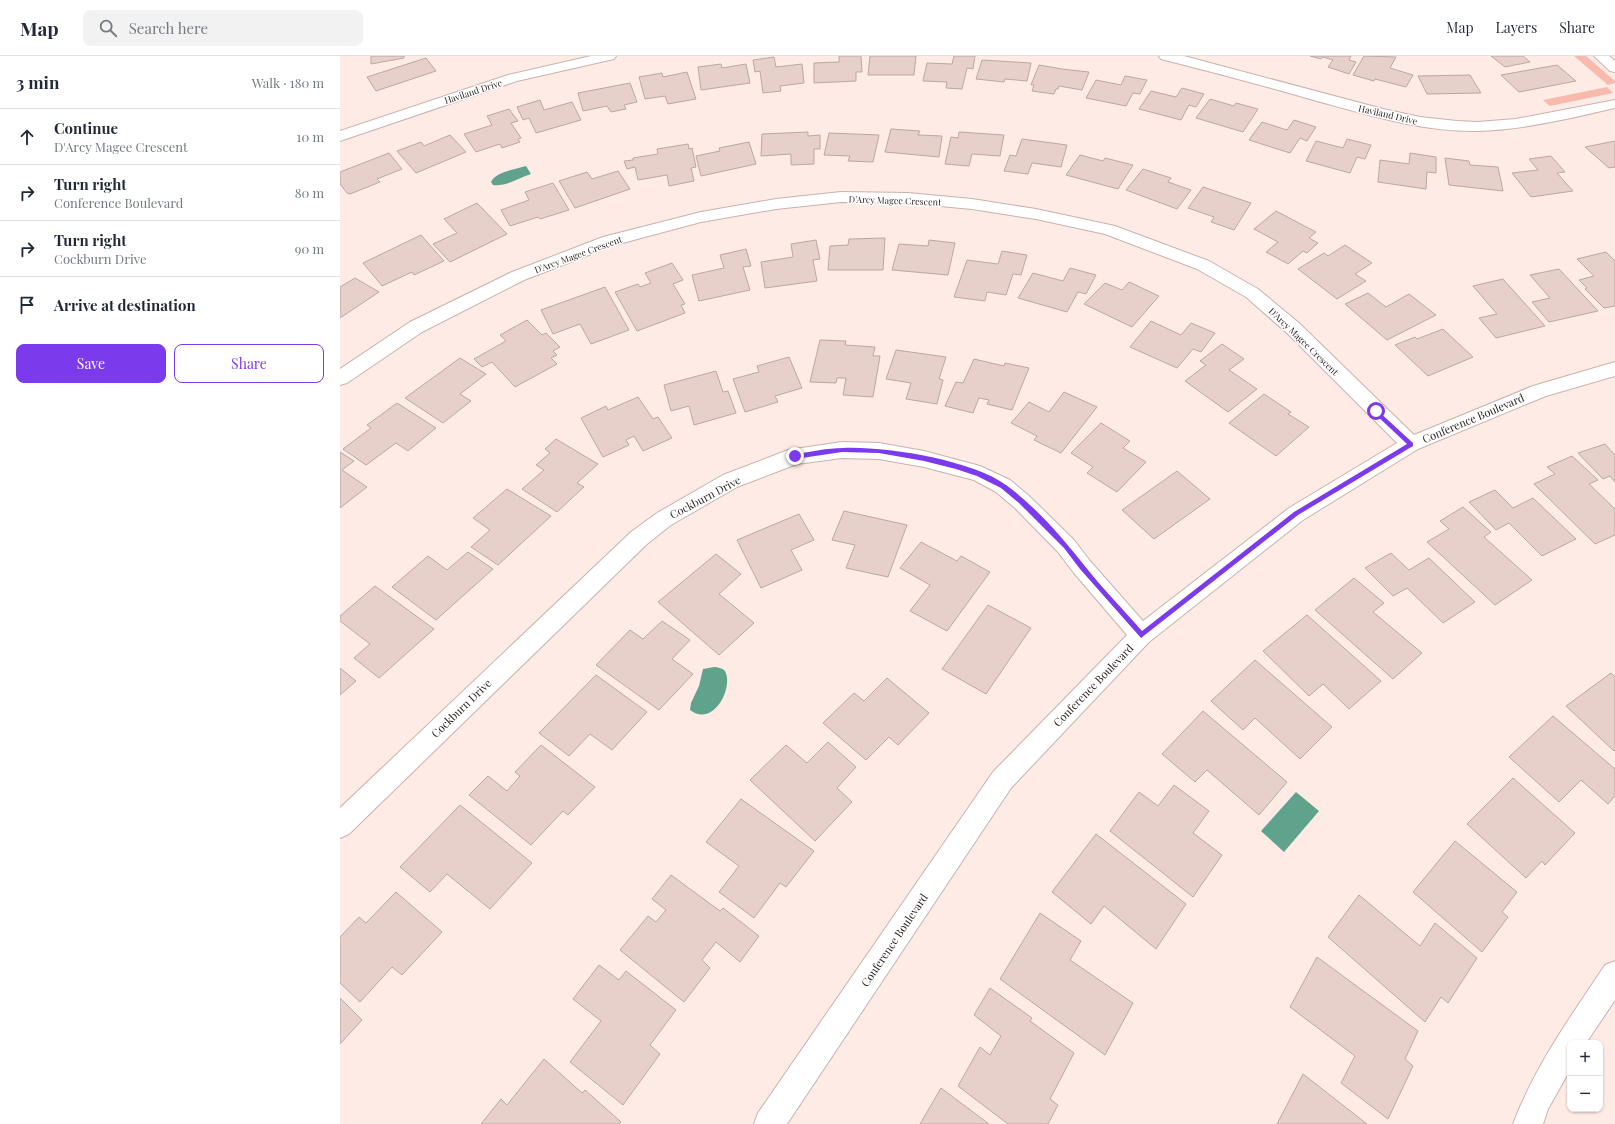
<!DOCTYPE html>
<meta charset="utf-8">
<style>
body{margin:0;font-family:"Playfair Display",serif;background:#f2f2f3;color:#1f2937}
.controls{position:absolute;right:12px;bottom:12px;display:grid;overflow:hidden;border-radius:8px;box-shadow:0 1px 3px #0004}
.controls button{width:36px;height:36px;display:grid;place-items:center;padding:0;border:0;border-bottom:1px solid #e0e1e3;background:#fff;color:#1f2937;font:20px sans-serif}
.stop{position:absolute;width:12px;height:12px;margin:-9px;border:3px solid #7c3aed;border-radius:50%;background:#fff}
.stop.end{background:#7c3aed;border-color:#fff;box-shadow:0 1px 4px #0008}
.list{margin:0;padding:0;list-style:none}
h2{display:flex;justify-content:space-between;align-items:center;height:52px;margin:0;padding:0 16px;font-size:17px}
h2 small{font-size:13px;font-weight:400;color:#747a83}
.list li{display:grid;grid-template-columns:26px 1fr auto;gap:12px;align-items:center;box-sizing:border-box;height:56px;padding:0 16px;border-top:1px solid #e0e1e3}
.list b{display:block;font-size:15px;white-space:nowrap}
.list p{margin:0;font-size:13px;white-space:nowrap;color:#747a83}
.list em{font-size:13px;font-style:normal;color:#747a83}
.actions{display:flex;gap:8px;padding:12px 16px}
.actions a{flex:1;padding:9px 0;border:1px solid #7c3aed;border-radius:8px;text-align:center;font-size:14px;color:#7c3aed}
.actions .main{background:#7c3aed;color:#fff}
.icon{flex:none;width:22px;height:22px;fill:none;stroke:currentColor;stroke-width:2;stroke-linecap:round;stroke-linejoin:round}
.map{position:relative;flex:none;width:1275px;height:1068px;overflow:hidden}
header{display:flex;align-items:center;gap:24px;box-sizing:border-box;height:56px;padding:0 20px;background:#fff;border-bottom:1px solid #e0e1e3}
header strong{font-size:19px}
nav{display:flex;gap:22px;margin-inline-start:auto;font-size:14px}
.search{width:280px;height:36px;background:#f2f2f3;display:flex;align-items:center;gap:10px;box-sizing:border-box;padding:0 14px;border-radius:8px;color:#747a83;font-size:15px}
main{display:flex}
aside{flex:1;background:#fff}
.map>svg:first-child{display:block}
.green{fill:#f8baac}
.water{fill:#60a38c}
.building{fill:#e7cfca;stroke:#bda7a1}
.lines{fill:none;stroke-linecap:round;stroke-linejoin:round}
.minor-casing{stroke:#c8b2ac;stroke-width:2}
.minor{fill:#fff;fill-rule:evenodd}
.route{fill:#7c3aed}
.labels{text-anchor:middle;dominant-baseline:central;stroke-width:3;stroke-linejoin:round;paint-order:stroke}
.far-street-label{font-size:9px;fill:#2c2321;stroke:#fff}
.street-label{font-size:11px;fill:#2c2321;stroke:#fff}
</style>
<header>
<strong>Map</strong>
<div class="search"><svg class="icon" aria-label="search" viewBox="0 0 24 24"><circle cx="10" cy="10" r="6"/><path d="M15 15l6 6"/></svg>Search here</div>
<nav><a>Map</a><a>Layers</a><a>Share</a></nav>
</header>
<main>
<aside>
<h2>3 min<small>Walk · 180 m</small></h2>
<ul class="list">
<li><svg class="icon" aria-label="ahead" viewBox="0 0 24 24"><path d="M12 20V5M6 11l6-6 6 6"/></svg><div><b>Continue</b><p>D'Arcy Magee Crescent</p></div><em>10 m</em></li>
<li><svg class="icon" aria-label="right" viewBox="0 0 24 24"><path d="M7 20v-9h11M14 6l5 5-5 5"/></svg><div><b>Turn right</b><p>Conference Boulevard</p></div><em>80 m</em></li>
<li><svg class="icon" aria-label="right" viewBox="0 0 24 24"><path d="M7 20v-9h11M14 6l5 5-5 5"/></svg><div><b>Turn right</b><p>Cockburn Drive</p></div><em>90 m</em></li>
<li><svg class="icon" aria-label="arrive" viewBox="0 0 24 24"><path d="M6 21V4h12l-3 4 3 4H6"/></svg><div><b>Arrive at destination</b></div></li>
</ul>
<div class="actions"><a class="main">Save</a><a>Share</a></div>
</aside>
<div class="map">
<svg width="1275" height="1068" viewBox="0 0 1275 1068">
<rect width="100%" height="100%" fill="#feebe6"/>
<path class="green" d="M 1234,0 L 1246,0 L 1275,25 L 1275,27 L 1268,29 Z
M 1267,31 L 1273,37 L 1210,50 L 1203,44 Z"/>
<path class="water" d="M 186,110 L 191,118 C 179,122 165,131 153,129 L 151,126 C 155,116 176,113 186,110 Z
M 374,611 C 378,611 382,612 385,615 C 394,632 373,672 350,654 L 351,647 L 359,630 L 363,613 Z
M 956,736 L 979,755 L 944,796 L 921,775 Z"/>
<path class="building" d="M 31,0 L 64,0 L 64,2 L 31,8 Z
M 499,0 L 521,0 L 522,16 L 516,16 L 516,25 L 474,27 L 474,7 L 499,6 Z
M 530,0 L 576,0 L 574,19 L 528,19 Z
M 614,0 L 635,0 L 633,13 L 627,12 L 622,33 L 606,32 L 607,26 L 583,25 L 587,7 L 612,8 Z
M 970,0 L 1011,0 L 1009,4 L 1016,6 L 1009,18 L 988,11 L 993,4 L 983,1 L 981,3 Z
M 1024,0 L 1056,1 L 1050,12 L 1073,19 L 1066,31 L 1035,23 L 1034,25 L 1013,19 Z
M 1151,0 L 1183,0 L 1190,6 L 1165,11 Z
M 434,1 L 436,11 L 462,8 L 464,27 L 440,30 L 441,35 L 423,37 L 420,15 L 415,16 L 413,4 Z
M 86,2 L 96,15 L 36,35 L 27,21 Z
M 642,4 L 691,7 L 687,25 L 665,23 L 664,26 L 636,23 Z
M 381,8 L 382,12 L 406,8 L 410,27 L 361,34 L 358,11 Z
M 699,9 L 722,13 L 749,16 L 742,34 L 719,30 L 718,33 L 716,33 L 714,38 L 692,35 L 694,29 L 691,29 Z
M 1217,9 L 1236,25 L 1179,36 L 1161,19 Z
M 347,16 L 356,43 L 328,48 L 325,40 L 305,43 L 299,21 L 322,17 L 323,21 Z
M 1130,19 L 1141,37 L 1087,38 L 1078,20 Z
M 785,20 L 807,24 L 800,38 L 793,37 L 786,50 L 746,42 L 756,24 L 781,29 Z
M 290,27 L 297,46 L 284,49 L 286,53 L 271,56 L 267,50 L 243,55 L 238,37 Z
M 842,32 L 864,38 L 856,51 L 849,49 L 841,64 L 799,53 L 811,35 L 836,41 Z
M 870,43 L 894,50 L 896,47 L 918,53 L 903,76 L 856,62 Z
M 200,44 L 204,54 L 232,46 L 241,64 L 196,77 L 189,62 L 183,64 L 177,51 Z
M 169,53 L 178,65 L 171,67 L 181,82 L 178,83 L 180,86 L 162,92 L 160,88 L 136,96 L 124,78 L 152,69 L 147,60 Z
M 954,64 L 976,71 L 967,85 L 960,82 L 950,97 L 909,84 L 922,66 L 947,74 Z
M 551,73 L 580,75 L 578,79 L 602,80 L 599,101 L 545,96 Z
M 468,76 L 468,80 L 480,79 L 480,93 L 474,93 L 474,108 L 451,109 L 451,98 L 421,100 L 422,78 Z
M 619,76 L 664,79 L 660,100 L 632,98 L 629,110 L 605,108 L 611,81 L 618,82 Z
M 489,77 L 539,79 L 533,106 L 508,105 L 510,100 L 484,99 Z
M 110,79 L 126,96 L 76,117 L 57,95 L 81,86 L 84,90 Z
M 682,83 L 727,89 L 721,111 L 692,107 L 688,118 L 664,115 L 670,99 L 676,100 Z
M 1007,83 L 1031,89 L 1025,103 L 1017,101 L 1010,117 L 966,105 L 976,85 L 1003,92 Z
M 1275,85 L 1275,111 L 1269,112 L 1245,91 Z
M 409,86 L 416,108 L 361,120 L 356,100 L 380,95 L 379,92 Z
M 348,88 L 349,93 L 352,92 L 356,111 L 351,112 L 354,125 L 329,130 L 327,119 L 298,124 L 295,111 L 287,113 L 284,105 L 293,104 L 293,102 L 318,98 L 317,93 Z
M 49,97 L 62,113 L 37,123 L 40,126 L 10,138 L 7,137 L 0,128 L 0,116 Z
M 1070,97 L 1096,101 L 1096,117 L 1087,116 L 1086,133 L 1038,126 L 1040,104 L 1069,108 Z
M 740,99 L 763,105 L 765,102 L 793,109 L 778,133 L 726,119 Z
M 1211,100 L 1225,116 L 1217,117 L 1233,135 L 1191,141 L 1172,117 L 1198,114 L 1189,103 Z
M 1105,102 L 1129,105 L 1130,109 L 1158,111 L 1163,135 L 1109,129 Z
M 803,113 L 831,122 L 828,126 L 851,134 L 837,153 L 786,134 Z
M 278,115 L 290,133 L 235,152 L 219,125 L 247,116 L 252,123 Z
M 213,127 L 229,154 L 200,163 L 198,161 L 170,170 L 161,154 L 189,144 L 185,136 Z
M 863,131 L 911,147 L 894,174 L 871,166 L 874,161 L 848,152 Z
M 137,147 L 167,178 L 110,206 L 93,188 L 117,177 L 104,163 Z
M 936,155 L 976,176 L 969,182 L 978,187 L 967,197 L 963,195 L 948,208 L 926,196 L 938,186 L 914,173 Z
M 81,179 L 104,205 L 74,219 L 72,216 L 42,230 L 23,207 Z
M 545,182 L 543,214 L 488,214 L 490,190 L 508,189 L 509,183 Z
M 476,184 L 480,203 L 473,204 L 477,225 L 425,232 L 421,206 L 453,201 L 451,188 Z
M 589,184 L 615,187 L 608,219 L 552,214 L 559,188 L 588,190 Z
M 1005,189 L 1032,207 L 1015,218 L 1026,225 L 997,243 L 958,213 L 984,197 L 988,200 Z
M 406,193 L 411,210 L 403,211 L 410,234 L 359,245 L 352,219 L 384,212 L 380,199 Z
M 662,195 L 687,199 L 681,219 L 673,218 L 666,239 L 647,236 L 645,245 L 614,241 L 627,204 L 658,208 Z
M 1266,196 L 1275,205 L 1275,250 L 1264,252 L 1245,233 L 1247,232 L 1239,224 L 1254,220 L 1237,203 Z
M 332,207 L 343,224 L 333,228 L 345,248 L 341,249 L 345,257 L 297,275 L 275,236 L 298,228 L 300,231 L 311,227 L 305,217 Z
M 730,212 L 756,219 L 746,238 L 738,236 L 727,256 L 678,242 L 693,217 L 723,225 Z
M 1219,213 L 1258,255 L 1209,266 L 1192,246 L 1210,242 L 1190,219 Z
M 15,222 L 39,236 L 0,262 L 0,231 Z
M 1163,223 L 1205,270 L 1156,282 L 1139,262 L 1157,258 L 1133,230 Z
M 789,226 L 819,240 L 792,271 L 744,248 L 765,227 L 782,234 Z
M 265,231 L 289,274 L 251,288 L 240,268 L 213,278 L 201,254 Z
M 1028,237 L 1046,251 L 1069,238 L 1096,259 L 1047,284 L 1005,248 Z
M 187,264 L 202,279 L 206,277 L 220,291 L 213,295 L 217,299 L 211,302 L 217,308 L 175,331 L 152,306 L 142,311 L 134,303 L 166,285 L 160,279 Z
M 811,265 L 841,279 L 851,267 L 875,277 L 861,296 L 853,293 L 837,312 L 790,291 Z
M 1103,273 L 1133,301 L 1088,320 L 1055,289 L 1075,281 L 1077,283 Z
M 480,284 L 506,285 L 505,289 L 535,291 L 533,300 L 540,300 L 533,341 L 503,339 L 506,322 L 497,322 L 496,327 L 470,326 Z
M 882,288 L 904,303 L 889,314 L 917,333 L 888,356 L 845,325 L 866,309 L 860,305 Z
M 556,294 L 606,301 L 599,323 L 603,324 L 597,348 L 566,343 L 571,327 L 546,323 Z
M 449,301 L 462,332 L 435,340 L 438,346 L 405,356 L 393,323 L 419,316 L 417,310 Z
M 120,302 L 146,318 L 120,338 L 131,345 L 103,367 L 65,342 Z
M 634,303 L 664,310 L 665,307 L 689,312 L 672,354 L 647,348 L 649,344 L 639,342 L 633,357 L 605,350 L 616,326 L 623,327 Z
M 376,315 L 383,336 L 388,335 L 396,357 L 354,369 L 349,350 L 331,355 L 324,329 Z
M 724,336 L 757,351 L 721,397 L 694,384 L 697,380 L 671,367 L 689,346 L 709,356 Z
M 924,338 L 951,356 L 948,358 L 969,371 L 936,400 L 889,367 Z
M 298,341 L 313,363 L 318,361 L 332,382 L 303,395 L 294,380 L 286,384 L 289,389 L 263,401 L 241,362 L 266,350 L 268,354 Z
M 57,347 L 96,372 L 68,395 L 56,387 L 26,409 L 3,393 L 31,372 L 27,369 Z
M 761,367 L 790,385 L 783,392 L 806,406 L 777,436 L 747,417 L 753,411 L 731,397 Z
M 216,383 L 258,408 L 237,427 L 244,431 L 217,456 L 182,433 L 204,414 L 196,409 L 210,397 L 205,393 Z
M 1265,388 L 1275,399 L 1275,426 L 1270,420 L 1263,423 L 1238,397 Z
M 0,396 L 14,405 L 2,414 L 27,431 L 0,452 Z
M 1232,400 L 1258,424 L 1249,428 L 1275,453 L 1275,479 L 1255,488 L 1194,428 L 1215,418 L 1207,411 Z
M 837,415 L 870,443 L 814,483 L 782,454 Z
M 167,433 L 211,460 L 158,509 L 131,491 L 150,474 L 133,462 Z
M 1155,434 L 1173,452 L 1193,442 L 1236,483 L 1202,500 L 1169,467 L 1156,474 L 1129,446 Z
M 1123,451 L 1151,476 L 1144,481 L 1192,524 L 1155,549 L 1087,486 L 1109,473 L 1100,465 Z
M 504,455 L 567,469 L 548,521 L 506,512 L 515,489 L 492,484 Z
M 459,458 L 474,484 L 451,494 L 462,514 L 421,532 L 397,484 Z
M 581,486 L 617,505 L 621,500 L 650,516 L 607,575 L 570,555 L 590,529 L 560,512 Z
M 128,496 L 153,513 L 96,564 L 52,531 L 88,500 L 107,514 Z
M 1051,497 L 1069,514 L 1089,502 L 1135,546 L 1103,567 L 1067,532 L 1053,540 L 1025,512 Z
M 376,498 L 401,518 L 379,538 L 414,567 L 379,599 L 318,546 Z
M 1014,522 L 1044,547 L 1033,556 L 1082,597 L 1053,623 L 975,554 Z
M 35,530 L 94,573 L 39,622 L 14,602 L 30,588 L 0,565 L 0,560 Z
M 648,549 L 691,572 L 646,638 L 602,613 Z
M 967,559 L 1041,625 L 1009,653 L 983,628 L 969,640 L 923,595 Z
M 322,565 L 350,584 L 332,603 L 353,618 L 319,654 L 256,609 L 290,574 L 303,583 Z
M 915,604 L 992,671 L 960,703 L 915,662 L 903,674 L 871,645 Z
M 0,612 L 16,625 L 0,639 Z
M 1271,617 L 1275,621 L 1275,694 L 1274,695 L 1226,650 Z
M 256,619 L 307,656 L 272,694 L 250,678 L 229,700 L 199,677 Z
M 547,622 L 589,657 L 558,689 L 549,681 L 526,704 L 483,667 L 514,637 L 524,645 Z
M 863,655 L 947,726 L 919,759 L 867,714 L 855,726 L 822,698 Z
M 1213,660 L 1275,713 L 1275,740 L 1268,748 L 1241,724 L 1219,746 L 1169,701 Z
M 488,686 L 516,711 L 497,732 L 512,746 L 475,785 L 410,724 L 446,689 L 467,707 Z
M 201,689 L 255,731 L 228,759 L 223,755 L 191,789 L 129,739 L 148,720 L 167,735 L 180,720 L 175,716 Z
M 1173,722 L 1235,777 L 1205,809 L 1202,805 L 1186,822 L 1127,768 Z
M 834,729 L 869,755 L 853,777 L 882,799 L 853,841 L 770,775 L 799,736 L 818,750 Z
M 401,743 L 474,795 L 446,831 L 440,827 L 414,862 L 379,836 L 399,810 L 366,786 Z
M 120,749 L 192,807 L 150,853 L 107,818 L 90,836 L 60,811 Z
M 756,778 L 846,848 L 816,893 L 764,850 L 751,868 L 712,836 Z
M 1115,785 L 1177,836 L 1162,856 L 1168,861 L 1142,896 L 1073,836 Z
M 331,819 L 380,855 L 383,852 L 419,880 L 400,906 L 376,886 L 362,904 L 370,912 L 344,946 L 280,894 L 308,860 L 316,866 L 326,854 L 312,843 Z
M 56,836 L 102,876 L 62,919 L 52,911 L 20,946 L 0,927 L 0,881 L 19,861 L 26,867 Z
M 1019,839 L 1080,890 L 1095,867 L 1137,902 L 1108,947 L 1101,941 L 1085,966 L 988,881 Z
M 700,857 L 741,885 L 730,904 L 793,947 L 765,999 L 660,923 Z
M 977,901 L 1078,975 L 1065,1003 L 1073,1010 L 1048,1063 L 1001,1027 L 1015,1000 L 950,951 Z
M 259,909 L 279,924 L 286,915 L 336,954 L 310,989 L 320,998 L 283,1049 L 230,1006 L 261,965 L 233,943 Z
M 650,932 L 692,962 L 690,965 L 734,997 L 710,1043 L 718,1049 L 708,1068 L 668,1068 L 618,1030 L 640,991 L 650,999 L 661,980 L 634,959 Z
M 0,942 L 22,964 L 0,988 Z
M 204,1003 L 242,1037 L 245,1034 L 281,1066 L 279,1068 L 141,1068 L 161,1043 L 167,1049 Z
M 963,1018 L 1027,1068 L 937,1068 Z
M 601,1032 L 649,1068 L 580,1068 Z"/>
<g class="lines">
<defs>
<path id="minor" d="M 251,0 L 276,0 L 274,3 L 177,25 L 0,85 L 0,75 L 168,19 Z
M 819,0 L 844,0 L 1043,53 L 1080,61 L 1117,65 L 1137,66 L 1176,63 L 1275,44 L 1275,52 C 1230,62 1184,74 1137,75 C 1083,76 1028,59 977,45 C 925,30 873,16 821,3 Z
M 1254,0 L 1269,0 L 1275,5 L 1275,16 L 1270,15 Z
M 501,136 L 568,137 L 632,143 L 696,153 L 775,170 L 869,205 L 918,233 L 959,267 L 1074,379 L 1193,330 L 1275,306 L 1275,320 L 1206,340 L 1078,393 L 963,464 L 809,586 L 671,732 L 447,1068 L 414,1068 L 418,1057 L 653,716 L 787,579 L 734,517 L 718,496 L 675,452 L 656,436 L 634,424 L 584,411 L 539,403 L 502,402 L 457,408 L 397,431 L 331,469 L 307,488 L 9,778 L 0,782 L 0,752 L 291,476 L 317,457 L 383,419 L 448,394 L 502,386 L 539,387 L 584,395 L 640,410 L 670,424 L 689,440 L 734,484 L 750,505 L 803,565 L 949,452 L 1057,387 L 947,277 L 906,241 L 857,213 L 765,178 L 696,163 L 632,153 L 568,147 L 501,146 L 436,153 L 361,166 L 275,189 L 184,224 L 82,276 L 7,327 L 0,329 L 0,313 L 70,266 L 172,216 L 263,181 L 361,156 L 436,143 Z
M 1275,905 L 1275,944 L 1246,987 L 1230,987 L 1230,1014 L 1208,1053 L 1203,1068 L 1173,1068 C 1195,1010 1231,960 1265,909 Z"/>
</defs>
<use href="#minor" class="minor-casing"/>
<use href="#minor" class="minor"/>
</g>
<path class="route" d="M 1036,353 L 1073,387 L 1073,390 L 958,459 L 801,582 L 740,513 L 724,492 L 679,447 L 661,432 L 637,420 L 616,413 L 584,405 L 539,397 L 502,396 L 455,403 L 452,400 L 455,398 C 471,396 487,392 503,392 C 545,390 632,404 666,429 C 696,451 721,480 744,509 C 762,532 783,553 802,575 L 954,456 L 1067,388 L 1034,357 L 1034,354 Z"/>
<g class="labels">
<g class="far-street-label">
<text transform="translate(133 35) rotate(-18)">Haviland Drive</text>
<text transform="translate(1048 58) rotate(13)">Haviland Drive</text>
<text transform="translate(555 144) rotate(2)">D'Arcy Magee Crescent</text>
<text transform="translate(238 198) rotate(-20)">D'Arcy Magee Crescent</text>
<text transform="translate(964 285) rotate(44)">D'Arcy Magee Crescent</text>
</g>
<g class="street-label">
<text transform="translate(1133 362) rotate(-23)">Conference Boulevard</text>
<text transform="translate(365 441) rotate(-28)">Cockburn Drive</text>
<text transform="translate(753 629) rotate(-46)">Conference Boulevard</text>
<text transform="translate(121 652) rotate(-44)">Cockburn Drive</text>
<text transform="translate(554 884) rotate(-56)">Conference Boulevard</text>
</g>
</g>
</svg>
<div class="controls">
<button>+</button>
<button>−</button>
</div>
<div class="stop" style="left:1036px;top:355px"></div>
<div class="stop end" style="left:455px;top:400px"></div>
</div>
</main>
